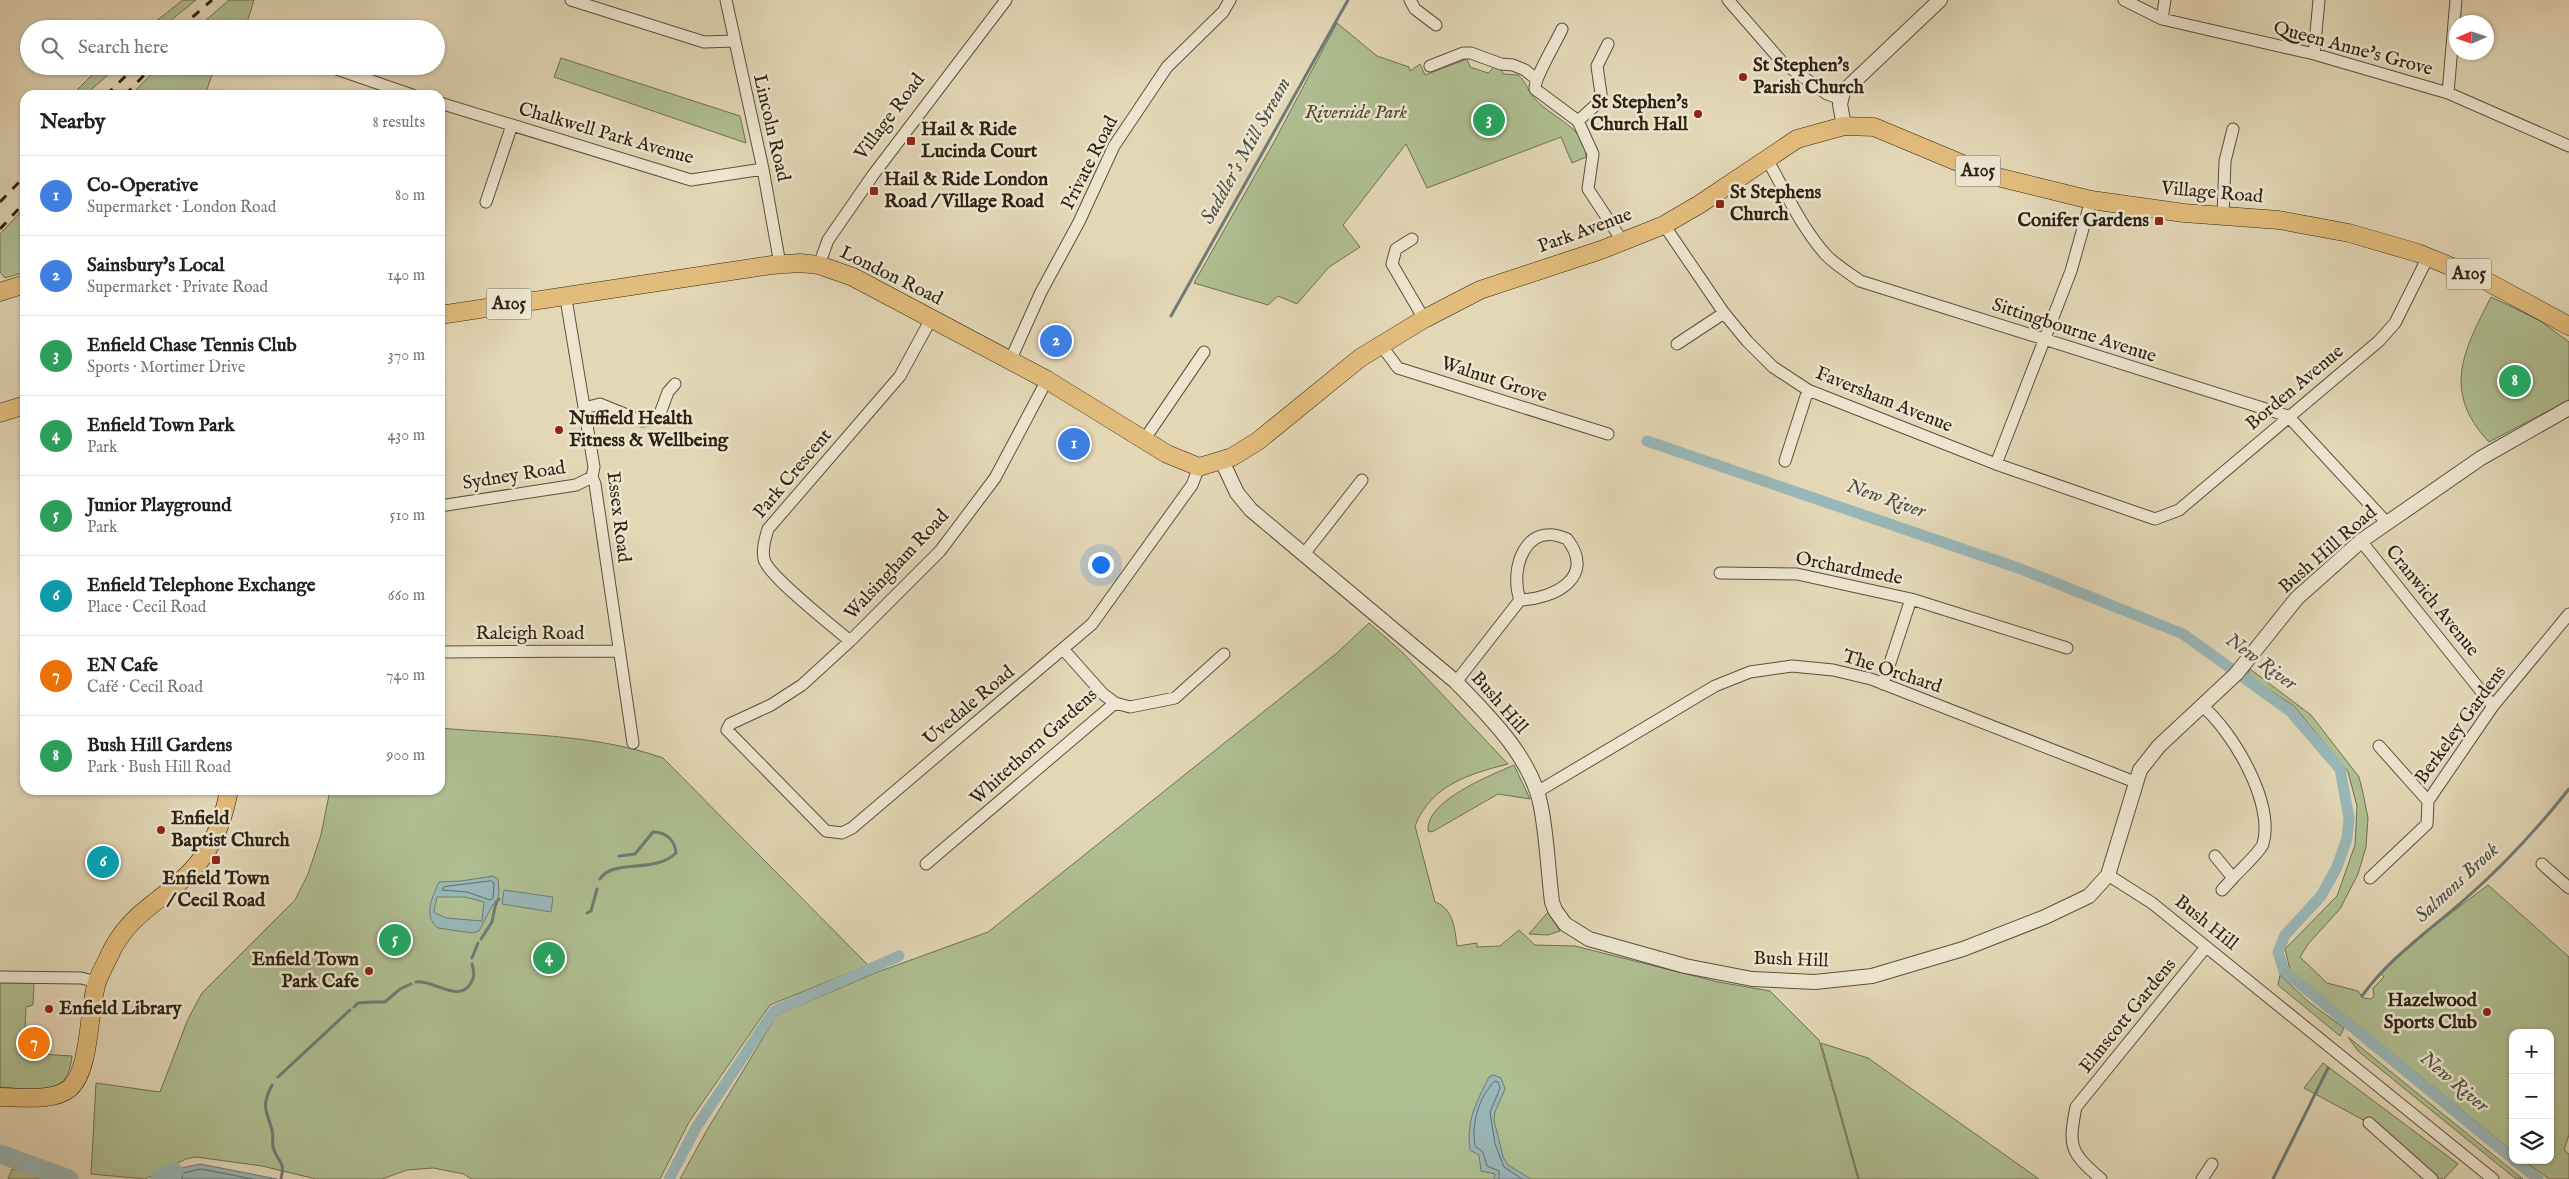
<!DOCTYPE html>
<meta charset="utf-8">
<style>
body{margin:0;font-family:"IM FELL English",serif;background:#f6f6f6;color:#202124}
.controls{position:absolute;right:15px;bottom:15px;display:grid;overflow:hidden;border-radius:10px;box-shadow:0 1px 4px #0004}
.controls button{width:45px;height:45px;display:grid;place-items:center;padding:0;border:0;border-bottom:1px solid #e0e0e0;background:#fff;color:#202124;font:25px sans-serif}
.compass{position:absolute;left:2449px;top:15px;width:45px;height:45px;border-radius:50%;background:#fff;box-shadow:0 1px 4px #0004;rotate:267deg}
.you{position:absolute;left:1100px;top:564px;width:18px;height:18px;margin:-12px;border:4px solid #fff;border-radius:50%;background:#1a73e8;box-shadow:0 0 0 8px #1a73e833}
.badge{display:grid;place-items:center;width:32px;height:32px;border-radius:50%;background:#0f766e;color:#fff;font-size:16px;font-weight:700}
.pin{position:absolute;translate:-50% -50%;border:2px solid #fff;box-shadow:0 1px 5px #0006}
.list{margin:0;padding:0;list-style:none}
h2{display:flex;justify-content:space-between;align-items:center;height:65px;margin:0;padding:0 20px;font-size:21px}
h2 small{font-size:16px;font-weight:400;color:#757577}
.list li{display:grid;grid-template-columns:32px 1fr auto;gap:15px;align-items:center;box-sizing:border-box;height:80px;padding:0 20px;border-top:1px solid #e0e0e0}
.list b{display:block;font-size:19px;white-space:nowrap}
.list p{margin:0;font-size:16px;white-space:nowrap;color:#757577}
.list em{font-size:16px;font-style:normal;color:#757577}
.icon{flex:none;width:28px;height:28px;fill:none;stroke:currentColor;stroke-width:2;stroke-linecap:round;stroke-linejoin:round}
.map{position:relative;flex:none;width:2569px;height:1179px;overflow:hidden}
.search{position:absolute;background:#fff;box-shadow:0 1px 4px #0004;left:20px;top:20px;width:425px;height:55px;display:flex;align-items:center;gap:12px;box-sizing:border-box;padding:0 18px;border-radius:28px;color:#757577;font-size:19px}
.panel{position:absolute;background:#fff;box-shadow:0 1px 4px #0004;left:20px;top:90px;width:425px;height:705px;border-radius:15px}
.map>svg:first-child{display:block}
.green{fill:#afbf92;stroke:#6e7153}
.water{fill:#99b7b8;stroke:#6e7c76;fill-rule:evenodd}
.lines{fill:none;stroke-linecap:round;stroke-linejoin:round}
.shore{stroke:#636d66;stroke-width:1}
.stream{stroke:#6e7c76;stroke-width:3}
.canal{stroke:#99b7b8;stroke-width:11}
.river{stroke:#99b7b8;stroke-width:19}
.minor-casing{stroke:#5a503c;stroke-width:13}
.tertiary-casing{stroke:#5a503c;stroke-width:16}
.primary-casing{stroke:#2d2314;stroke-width:19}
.minor{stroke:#ede5d0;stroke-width:11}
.tertiary{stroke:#ede5d0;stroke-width:14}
.primary{stroke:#e2bc7b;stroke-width:18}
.rail{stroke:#2d2314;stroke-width:3;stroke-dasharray:9 9;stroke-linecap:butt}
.poi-dot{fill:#8f2418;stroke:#ede5d0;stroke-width:2}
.labels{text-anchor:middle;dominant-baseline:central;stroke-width:5;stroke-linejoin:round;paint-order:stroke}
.shield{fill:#ede5d0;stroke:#675d4c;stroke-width:1}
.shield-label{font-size:18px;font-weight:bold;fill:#2d2314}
.street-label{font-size:19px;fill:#2d2314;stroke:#ede5d0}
.poi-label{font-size:19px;font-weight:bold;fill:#2d2314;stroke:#ede5d0;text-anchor:start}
.park-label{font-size:19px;font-style:italic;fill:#4e4a34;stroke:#ede5d0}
.water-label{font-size:20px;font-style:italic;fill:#4d4f45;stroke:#ede5d0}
</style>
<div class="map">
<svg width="2569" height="1179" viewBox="0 0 2569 1179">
<rect width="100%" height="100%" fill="#e3d7b6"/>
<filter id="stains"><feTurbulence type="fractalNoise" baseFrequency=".004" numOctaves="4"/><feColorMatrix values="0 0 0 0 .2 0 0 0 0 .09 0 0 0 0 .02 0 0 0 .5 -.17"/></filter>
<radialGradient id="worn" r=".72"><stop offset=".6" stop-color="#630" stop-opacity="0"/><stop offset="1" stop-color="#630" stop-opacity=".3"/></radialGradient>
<path class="green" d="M 183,0 L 196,0 L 160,29 L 146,29 Z
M 229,0 L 254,0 L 245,29 L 196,29 Z
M 1337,23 L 1377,56 L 1409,67 L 1410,71 L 1420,64 L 1425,75 L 1467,59 L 1470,67 L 1488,73 L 1494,67 L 1501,69 L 1503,74 L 1518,75 C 1527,82 1528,93 1536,100 C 1553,119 1586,127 1586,157 L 1572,163 L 1561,137 L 1427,188 L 1406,144 L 1343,225 L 1360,247 L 1329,267 L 1297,304 L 1278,296 L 1268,305 L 1194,283 L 1274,142 Z
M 561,58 L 740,116 L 746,143 L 554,77 Z
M 101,66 L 118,66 L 85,95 L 72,95 Z
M 159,66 L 215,66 L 205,95 L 131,95 Z
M 25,207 L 25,272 L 5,278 L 0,272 L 0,234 Z
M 2491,297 L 2539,320 L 2569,342 L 2569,400 L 2489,442 C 2441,391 2464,350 2491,297 Z
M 1369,623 L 1403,653 L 1508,764 C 1469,774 1431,785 1415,826 L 1435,902 C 1453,908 1455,929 1457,946 L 1477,943 L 1477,947 L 1500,946 L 1519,930 L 1535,945 L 1575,946 L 1718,982 L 1770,991 L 1819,1040 L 1858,1179 L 680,1179 L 707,1130 L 777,1015 L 875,973 L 988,932 L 1337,653 Z
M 2250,669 L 2311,715 L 2359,777 L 2363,793 L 2368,818 L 2366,847 L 2358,874 L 2340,909 L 2308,944 L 2300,957 L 2327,983 L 2358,991 L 2363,998 L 2371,999 L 2374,996 L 2373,988 L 2384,977 L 2381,974 L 2387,967 L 2434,926 L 2488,885 L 2569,957 L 2569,1135 L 2564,1150 L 2569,1154 L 2569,1179 L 2549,1179 L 2523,1160 L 2550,1160 L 2550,1033 L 2513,1033 L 2513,1152 L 2290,970 L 2285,949 L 2337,896 L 2355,845 L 2357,806 L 2348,772 L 2294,706 L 2247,675 Z
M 440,728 C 514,735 592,733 663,758 L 868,965 L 770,1005 L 689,1122 L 660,1179 L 471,1179 L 464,1174 L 433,1168 L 407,1170 L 382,1179 L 316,1179 L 262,1166 L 196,1157 L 186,1159 L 145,1179 L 91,1174 L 96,1083 L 160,1092 L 188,1019 L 202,993 L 295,900 L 308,874 L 321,835 L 330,790 L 440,790 Z
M 1514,765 L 1530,799 L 1498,794 L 1432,832 L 1428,831 C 1425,801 1491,775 1514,765 Z
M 1548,912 L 1560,931 L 1548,935 L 1529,934 Z
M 2280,975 L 2310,1003 L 2344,1028 L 2340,1036 L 2278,985 Z
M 0,982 L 34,983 L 33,1005 L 26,1007 L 24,1053 L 72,1056 C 67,1102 35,1089 0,1087 Z
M 2348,1037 L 2523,1179 L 2516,1179 L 2358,1051 Z
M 1821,1043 L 1868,1058 L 2039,1179 L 1859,1179 Z
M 2323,1063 L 2458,1164 L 2444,1179 L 2432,1179 L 2369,1123 L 2304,1088 Z
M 12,1169 L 27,1171 L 48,1179 L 8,1179 Z"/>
<path class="water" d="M 493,876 L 498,879 L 499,891 L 497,905 L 493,904 L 479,931 L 472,933 L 438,928 C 422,916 433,896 439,882 L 461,881 ZM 437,897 L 465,897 L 484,902 L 482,921 L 446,918 L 435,913 L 434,910 Z
M 504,890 L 553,897 L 551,912 L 502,904 Z
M 1493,1075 L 1501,1078 L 1505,1089 L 1495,1112 L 1494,1120 L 1503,1157 L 1508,1165 L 1531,1179 L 1494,1179 L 1495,1174 L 1481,1171 L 1479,1155 L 1470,1150 C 1466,1121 1476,1103 1489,1077 Z
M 200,1164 L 277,1179 L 178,1179 L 174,1172 L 177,1169 Z"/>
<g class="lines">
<path class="shore" d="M 491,881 L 494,883 L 493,898 L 490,900 L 467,892 L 442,890 L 444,887 Z
M 182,1179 L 183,1173 L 201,1169 L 253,1179
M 1499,1179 L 1499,1171 L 1487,1166 L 1483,1152 L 1475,1146 C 1471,1124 1479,1096 1495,1081 L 1498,1082 L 1500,1088 L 1490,1112 L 1495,1144 L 1504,1167 L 1522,1179"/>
<path class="stream" d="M 1171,316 L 1348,0
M 600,879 C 613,858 655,874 676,853 C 675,841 667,832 653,832 L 635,854 L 619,856
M 587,913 L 591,911 L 597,889
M 481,939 L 492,922 L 496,902 L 499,899
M 472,958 L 478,943
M 416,982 C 433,979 459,1004 471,983 C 475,976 474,971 472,964
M 2362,996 C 2391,956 2428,932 2464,900 C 2502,867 2538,828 2569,789
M 374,1002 L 385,1002 L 400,989 L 411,984
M 354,1007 L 358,1003 L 372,1002
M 278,1077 L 350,1010
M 272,1085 C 261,1107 266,1109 272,1130 C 274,1136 271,1144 274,1150 C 280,1165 285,1161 281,1179
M 2273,1179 L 2328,1068"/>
<path class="canal" d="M 1647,441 L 2021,569 L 2183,634 L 2290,711 L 2340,769 L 2349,818 L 2347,838 L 2337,867 L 2321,896 L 2285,935 L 2278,952 L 2284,971 L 2513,1159
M 2514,1160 L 2538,1179
M 669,1179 L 697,1126 L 774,1011 L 899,956"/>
<path class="river" d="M 0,1154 L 69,1179
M 160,1179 L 174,1172"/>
<defs>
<path id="minor" d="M 571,0 L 704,42 L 734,41
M 726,0 L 763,169 L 780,264
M 1410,0 L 1415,9 L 1436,25
M 1728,0 L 1782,62 L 1827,94 L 1841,99
M 2124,0 L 2162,19 L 2314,54 L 2448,93 L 2569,146
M 2162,19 L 2165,0
M 1562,29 C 1557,41 1534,78 1535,89 L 1578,121 L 1593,154 L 1588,189 L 1623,242
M 2314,54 L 2319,0
M 328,66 L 412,95
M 1430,66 L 1463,53 L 1471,53 L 1501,64 L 1513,65 L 1525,70 L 1536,79
M 2448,93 L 2456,0
M 440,103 L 691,180 L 763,169
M 1578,121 L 1599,102 L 1601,94 L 1597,66 L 1608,44
M 1767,159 C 1785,191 1801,227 1826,255 C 1836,265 1849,273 1860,281 L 2288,416 L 2387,523
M 486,202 L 512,125
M 2223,216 L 2225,161 L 2233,129
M 1664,225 L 1724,313 L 1747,341 L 1773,367 L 1808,390 L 1996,464 L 2155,519 L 2179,510 L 2379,341 L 2395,323 L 2428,257
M 1412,239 L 1396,249 L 1392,264 L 1424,319
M 819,265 L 828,240 L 873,175 L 1006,0
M 567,296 L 567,305 L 594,467 L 592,477 L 595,484 L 633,743
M 1677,344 L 1724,313
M 1381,345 L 1398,368 L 1608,434
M 1010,361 L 1041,292 L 1079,222 L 1114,146 L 1167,67 L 1223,12 L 1230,0
M 1047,380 L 995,478 L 940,551 L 850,641 L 802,685 L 771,705 L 730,724 L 727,730 L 826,831 L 842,833 L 852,828 L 1092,624 L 1192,485 L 1199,467
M 584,408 L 600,404 L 642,421 L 658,419 L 668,392 L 675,384
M 1144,440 L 1204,352
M 1785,461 L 1808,390
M 1996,464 L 2071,271 L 2091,200
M 440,506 L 576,485 L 592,477
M 2361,541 L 2493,706
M 1304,554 L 1362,480
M 1720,573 L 1797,574 L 1911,599 L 2067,648
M 850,641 C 835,628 767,575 764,559 C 762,549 765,539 768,529 L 900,376 L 931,319
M 440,652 L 619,651
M 1456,682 L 1520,600 C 1509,568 1526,520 1567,539 C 1597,577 1554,599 1520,600
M 1883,684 L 1911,599
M 1115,703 L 1130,707 L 1175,698 L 1224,654
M 2201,705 C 2232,730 2275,803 2263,844 C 2260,852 2240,870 2233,878 L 2215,856
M 2379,746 L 2428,801
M 1537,792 L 1715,686 L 1750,672 L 1792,666 L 1833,670 L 1871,679 L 2135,782
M 926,864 L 1115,703 L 1103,694 L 1063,649
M 2542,864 L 2569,888
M 2108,875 L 2152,903 L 2493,1179
M 2370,878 L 2427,824 L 2428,801 L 2493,706 L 2569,614
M 2222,890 L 2233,878
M 0,977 L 81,978 L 97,982
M 2369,1123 L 2432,1179
M 2101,1179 C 2070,1152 2068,1147 2076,1107 L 2206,947
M 2202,1179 L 2212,1164"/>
<path id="tertiary" d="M 1844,126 L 1840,104 L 1843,92 L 1940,0
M 1222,461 L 1237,493 L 1251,510 L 1456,682 C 1489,716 1532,758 1541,807 C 1547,838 1548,870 1552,902 L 1555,910 L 1565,924 L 1589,939 L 1685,966 L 1752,979 L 1815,982 L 1872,976 L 1963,949 L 2045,917 L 2089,896 L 2108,875 L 2140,770 L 2159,746 L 2236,674 L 2297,598 L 2361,541 L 2387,523 L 2481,458 L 2569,408"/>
<path id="primary" d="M 0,292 L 25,284
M 440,315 L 772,265 L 800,263 L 819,265 L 853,277 L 1047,380 L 1167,454 L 1199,467 L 1232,457 L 1258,441 L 1360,358 L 1424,319 L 1480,290 L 1601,250 L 1664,225 L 1700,204 L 1797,139 L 1844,126 L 1874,127 L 1989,175 L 2091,200 L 2184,213 L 2279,220 L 2349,233 L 2418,253 L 2486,281 L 2569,326
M 0,413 L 25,405
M 0,1097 C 20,1097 54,1102 70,1088 C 91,1069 88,1010 97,982 C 101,971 108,959 113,948 C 131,915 157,903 183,879 C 209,856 223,824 229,790"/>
</defs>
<use href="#minor" class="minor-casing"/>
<use href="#tertiary" class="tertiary-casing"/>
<use href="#primary" class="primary-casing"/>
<use href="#minor" class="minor"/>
<use href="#tertiary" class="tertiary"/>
<use href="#primary" class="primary"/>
<path class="rail" d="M 179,29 L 212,0
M 106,95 L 136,66
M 125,95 L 153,66
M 0,202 L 25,176
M 0,229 L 25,202"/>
</g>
<g class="poi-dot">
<circle cx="1743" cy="77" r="5"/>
<circle cx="1698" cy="114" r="5"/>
<rect x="906" y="136" width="10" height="10" rx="2.5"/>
<rect x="869" y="186" width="10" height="10" rx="2.5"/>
<rect x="1715" y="199" width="10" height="10" rx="2.5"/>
<rect x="2154" y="216" width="10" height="10" rx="2.5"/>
<circle cx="559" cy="430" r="5"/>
<circle cx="161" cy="830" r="5"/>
<rect x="211" y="855" width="10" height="10" rx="2.5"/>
<circle cx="369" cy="971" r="5"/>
<circle cx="49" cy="1009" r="5"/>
<circle cx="2487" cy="1012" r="5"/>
</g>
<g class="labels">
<g class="shield">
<rect x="1955.5" y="155.5" width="45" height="31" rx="4"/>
<rect x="2446.5" y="258.5" width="45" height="31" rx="4"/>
<rect x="486.5" y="288.5" width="45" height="31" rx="4"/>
</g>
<g class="shield-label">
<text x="1978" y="171">A105</text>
<text x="2469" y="274">A105</text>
<text x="509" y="304">A105</text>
</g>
<g class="street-label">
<text transform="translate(2353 49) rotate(15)">Queen Anne's Grove</text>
<text transform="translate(890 117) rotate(-53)">Village Road</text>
<text transform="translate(771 128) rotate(77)">Lincoln Road</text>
<text transform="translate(606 134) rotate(16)">Chalkwell Park Avenue</text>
<text transform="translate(1090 163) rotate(-63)">Private Road</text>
<text transform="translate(2212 193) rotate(5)">Village Road</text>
<text transform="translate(1585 231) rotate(-20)">Park Avenue</text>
<text transform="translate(891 276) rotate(26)">London Road</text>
<text transform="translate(2074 331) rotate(18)">Sittingbourne Avenue</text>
<text transform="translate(1494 380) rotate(18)">Walnut Grove</text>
<text transform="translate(2295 388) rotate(-40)">Borden Avenue</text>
<text transform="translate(1884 400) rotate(22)">Faversham Avenue</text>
<text transform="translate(793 474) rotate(-50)">Park Crescent</text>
<text transform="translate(514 476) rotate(-9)">Sydney Road</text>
<text transform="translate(618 517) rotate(83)">Essex Road</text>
<text transform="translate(2328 550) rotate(-41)">Bush Hill Road</text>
<text transform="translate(897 565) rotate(-47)">Walsingham Road</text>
<text transform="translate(1849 569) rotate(11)">Orchardmede</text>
<text transform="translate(2432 601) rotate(51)">Cranwich Avenue</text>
<text x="530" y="634">Raleigh Road</text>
<text transform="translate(1892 672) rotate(18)">The Orchard</text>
<text transform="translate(1499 703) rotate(49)">Bush Hill</text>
<text transform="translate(969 706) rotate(-40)">Uvedale Road</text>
<text transform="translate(2461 725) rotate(-54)">Berkeley Gardens</text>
<text transform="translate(1034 747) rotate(-42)">Whitethorn Gardens</text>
<text transform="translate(2206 923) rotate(39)">Bush Hill</text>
<text transform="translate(1791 960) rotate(2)">Bush Hill</text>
<text transform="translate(2128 1016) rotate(-51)">Elmscott Gardens</text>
</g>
<g class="poi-label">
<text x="1753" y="66">St Stephen's<tspan x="1753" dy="22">Parish Church</tspan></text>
<text x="1688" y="103" text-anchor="end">St Stephen's<tspan x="1688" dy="22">Church Hall</tspan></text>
<text x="921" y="130">Hail &amp; Ride<tspan x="921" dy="22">Lucinda Court</tspan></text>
<text x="884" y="180">Hail &amp; Ride London<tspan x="884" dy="22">Road / Village Road</tspan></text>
<text x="1730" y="193">St Stephens<tspan x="1730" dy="22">Church</tspan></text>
<text x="2149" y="221" text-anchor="end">Conifer Gardens</text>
<text x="569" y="419">Nuffield Health<tspan x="569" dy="22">Fitness &amp; Wellbeing</tspan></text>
<text x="171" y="819">Enfield<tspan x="171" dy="22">Baptist Church</tspan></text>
<text x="216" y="879" text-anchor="middle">Enfield Town<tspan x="216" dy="22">/ Cecil Road</tspan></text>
<text x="359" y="960" text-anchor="end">Enfield Town<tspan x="359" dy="22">Park Cafe</tspan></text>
<text x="2477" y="1001" text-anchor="end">Hazelwood<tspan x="2477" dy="22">Sports Club</tspan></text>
<text x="59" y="1009">Enfield Library</text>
</g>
<g class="park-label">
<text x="1356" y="113">Riverside Park</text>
</g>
<g class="water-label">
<text transform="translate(1246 151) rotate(-61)">Saddler's Mill Stream</text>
<text transform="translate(1886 499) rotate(19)">New River</text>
<text transform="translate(2261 662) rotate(36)">New River</text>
<text transform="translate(2457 883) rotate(-43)">Salmons Brook</text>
<text transform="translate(2454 1082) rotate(40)">New River</text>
</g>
</g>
<rect width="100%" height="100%" filter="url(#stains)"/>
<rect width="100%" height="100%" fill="url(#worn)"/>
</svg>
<div class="controls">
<button>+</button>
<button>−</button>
<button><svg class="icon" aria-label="layers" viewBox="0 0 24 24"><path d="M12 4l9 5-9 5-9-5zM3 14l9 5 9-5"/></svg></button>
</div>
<svg class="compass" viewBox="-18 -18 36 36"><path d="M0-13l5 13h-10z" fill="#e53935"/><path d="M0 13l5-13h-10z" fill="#757577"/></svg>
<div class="you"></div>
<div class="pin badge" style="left:1074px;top:444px;background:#3f7fe0">1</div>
<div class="pin badge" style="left:1056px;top:341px;background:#3f7fe0">2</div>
<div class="pin badge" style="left:1489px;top:120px;background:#2e9e5b">3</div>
<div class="pin badge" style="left:549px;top:958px;background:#2e9e5b">4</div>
<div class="pin badge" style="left:395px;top:940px;background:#2e9e5b">5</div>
<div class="pin badge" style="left:103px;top:862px;background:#0f9aa8">6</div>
<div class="pin badge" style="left:34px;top:1043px;background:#e8710a">7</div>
<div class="pin badge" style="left:2515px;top:381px;background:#2e9e5b">8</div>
<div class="search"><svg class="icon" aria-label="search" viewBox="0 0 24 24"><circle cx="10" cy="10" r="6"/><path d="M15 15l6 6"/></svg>Search here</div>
<section class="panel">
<h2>Nearby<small>8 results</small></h2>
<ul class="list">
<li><span class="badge" style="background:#3f7fe0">1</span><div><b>Co-Operative</b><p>Supermarket · London Road</p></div><em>80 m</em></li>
<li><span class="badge" style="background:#3f7fe0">2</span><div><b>Sainsbury's Local</b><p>Supermarket · Private Road</p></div><em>140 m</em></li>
<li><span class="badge" style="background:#2e9e5b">3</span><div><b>Enfield Chase Tennis Club</b><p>Sports · Mortimer Drive</p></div><em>370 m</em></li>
<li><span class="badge" style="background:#2e9e5b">4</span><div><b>Enfield Town Park</b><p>Park</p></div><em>430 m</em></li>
<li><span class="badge" style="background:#2e9e5b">5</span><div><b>Junior Playground</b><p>Park</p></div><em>510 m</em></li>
<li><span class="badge" style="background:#0f9aa8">6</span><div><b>Enfield Telephone Exchange</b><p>Place · Cecil Road</p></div><em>660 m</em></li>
<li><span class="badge" style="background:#e8710a">7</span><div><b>EN Cafe</b><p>Café · Cecil Road</p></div><em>740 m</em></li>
<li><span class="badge" style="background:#2e9e5b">8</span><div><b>Bush Hill Gardens</b><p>Park · Bush Hill Road</p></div><em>900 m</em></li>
</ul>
</section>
</div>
